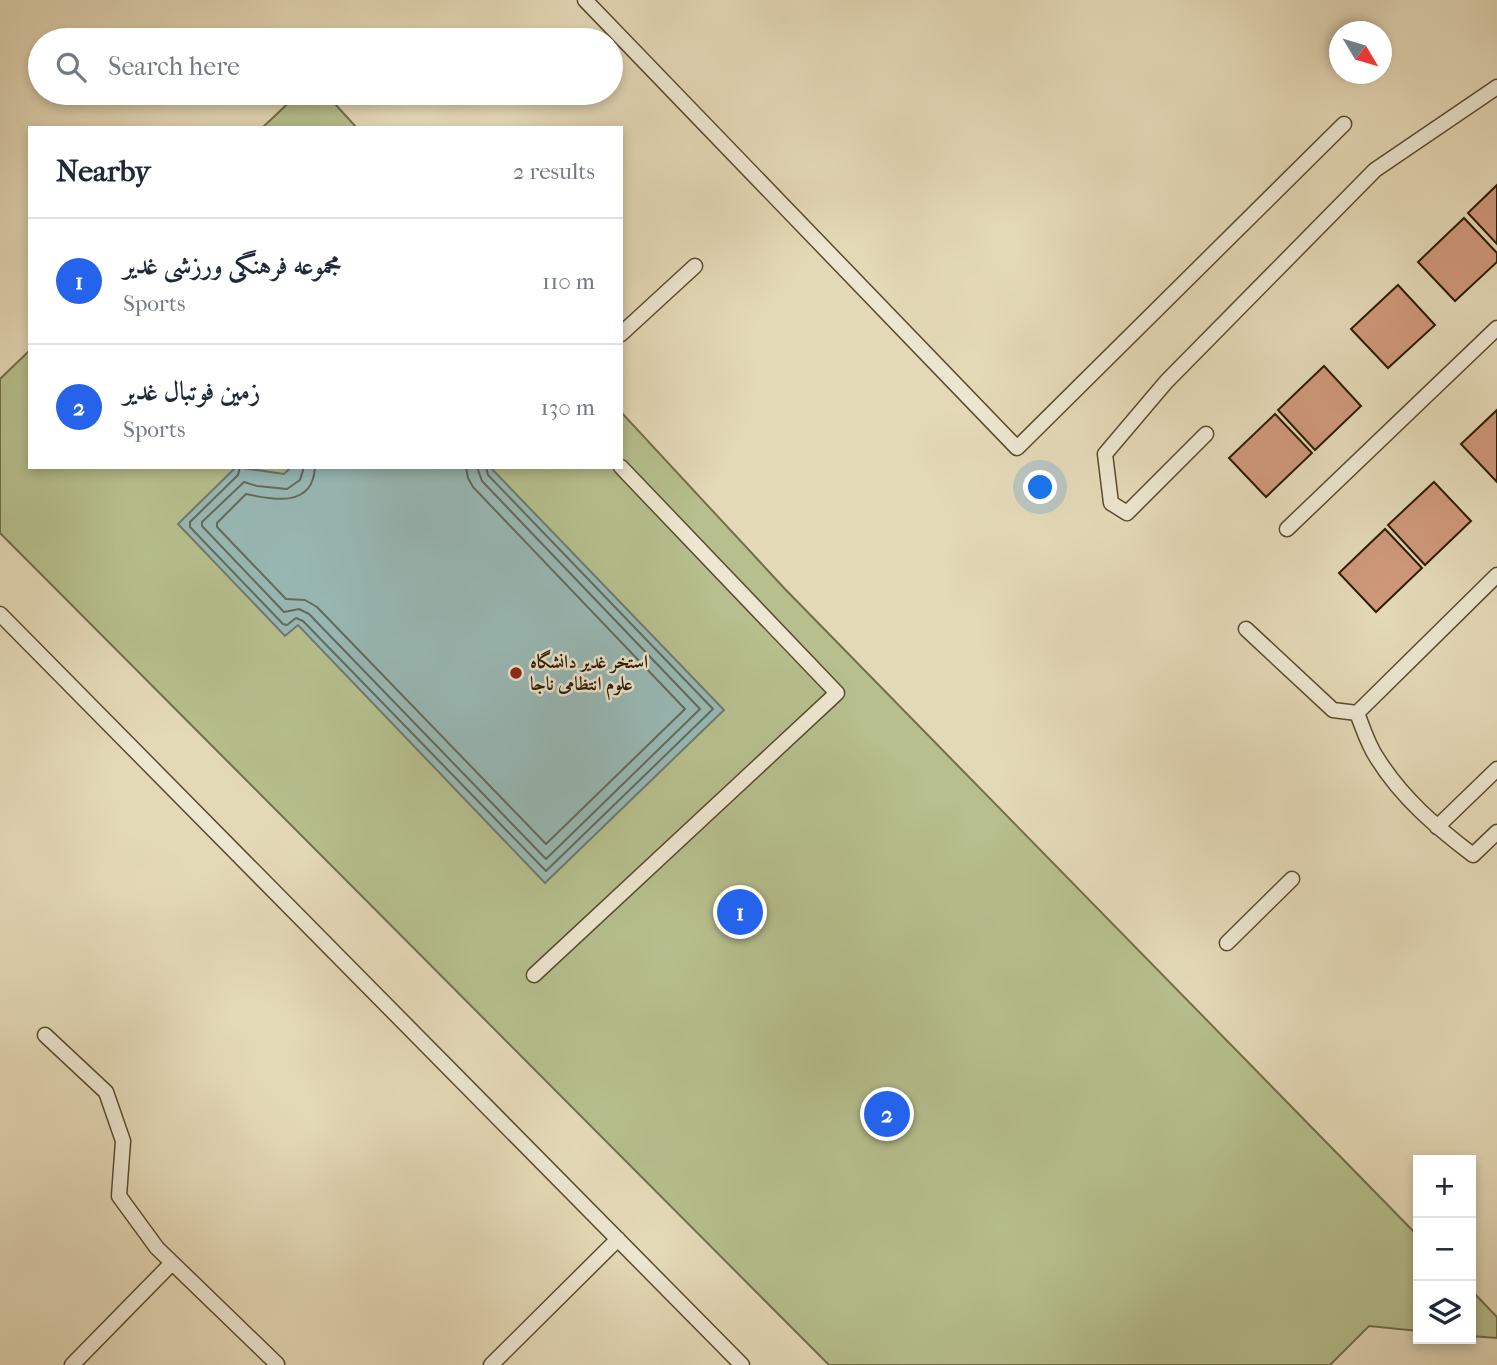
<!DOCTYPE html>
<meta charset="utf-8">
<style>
body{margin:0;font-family:"IM FELL French Canon",Amiri,serif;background:#f2f2f3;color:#1f2937}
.controls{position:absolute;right:21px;bottom:21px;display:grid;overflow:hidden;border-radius:0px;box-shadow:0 4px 10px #0003}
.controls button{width:63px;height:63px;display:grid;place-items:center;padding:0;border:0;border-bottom:2px solid #e0e1e3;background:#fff;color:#1f2937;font:35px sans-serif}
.compass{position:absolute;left:1329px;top:21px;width:63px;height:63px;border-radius:50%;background:#fff;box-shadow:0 4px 10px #0003;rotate:128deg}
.you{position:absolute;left:1041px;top:488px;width:24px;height:24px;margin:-18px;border:5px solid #fff;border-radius:50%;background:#1a73e8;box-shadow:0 0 0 10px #1a73e833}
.badge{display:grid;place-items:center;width:46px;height:46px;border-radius:50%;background:#2563eb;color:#fff;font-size:23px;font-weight:700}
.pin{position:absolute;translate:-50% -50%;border:4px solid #fff;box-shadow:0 2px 7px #0006}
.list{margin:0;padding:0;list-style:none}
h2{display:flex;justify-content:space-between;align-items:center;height:91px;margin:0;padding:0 28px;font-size:30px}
h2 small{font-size:23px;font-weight:400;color:#747a83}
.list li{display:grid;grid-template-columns:46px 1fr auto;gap:21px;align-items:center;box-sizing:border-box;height:126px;padding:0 28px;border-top:2px solid #e0e1e3}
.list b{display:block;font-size:26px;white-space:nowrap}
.list p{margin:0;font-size:23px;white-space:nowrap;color:#747a83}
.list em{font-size:23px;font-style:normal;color:#747a83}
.icon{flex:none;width:38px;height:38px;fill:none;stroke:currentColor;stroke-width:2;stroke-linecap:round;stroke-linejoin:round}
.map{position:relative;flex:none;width:1497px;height:1365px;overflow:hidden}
.search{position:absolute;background:#fff;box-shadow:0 4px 10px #0003;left:28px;top:28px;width:595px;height:77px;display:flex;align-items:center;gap:18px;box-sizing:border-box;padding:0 24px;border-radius:38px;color:#747a83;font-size:26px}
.panel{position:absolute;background:#fff;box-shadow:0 4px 10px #0003;left:28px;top:126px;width:595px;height:343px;border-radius:0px}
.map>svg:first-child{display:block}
.green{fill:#b6bf8d;stroke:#726e48;stroke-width:2}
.water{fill:#98b9b6;stroke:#6e7a6e;stroke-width:2}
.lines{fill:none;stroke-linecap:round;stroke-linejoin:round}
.shore{stroke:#646a5c;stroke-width:2}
.building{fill:#cf987b;stroke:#2f1c02;stroke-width:2}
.lane-casing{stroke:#5c4b2f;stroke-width:17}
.lane{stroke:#ede6d0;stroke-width:14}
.poi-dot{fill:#8f2418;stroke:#ede6d0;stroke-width:2.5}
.labels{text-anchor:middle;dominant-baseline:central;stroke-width:5;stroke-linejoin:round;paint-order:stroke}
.poi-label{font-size:19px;font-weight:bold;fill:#2f1c02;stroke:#ede6d0;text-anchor:start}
</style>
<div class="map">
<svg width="1497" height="1365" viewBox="0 0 1497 1365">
<rect width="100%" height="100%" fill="#e4d9b7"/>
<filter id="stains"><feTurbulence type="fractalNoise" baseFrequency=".00286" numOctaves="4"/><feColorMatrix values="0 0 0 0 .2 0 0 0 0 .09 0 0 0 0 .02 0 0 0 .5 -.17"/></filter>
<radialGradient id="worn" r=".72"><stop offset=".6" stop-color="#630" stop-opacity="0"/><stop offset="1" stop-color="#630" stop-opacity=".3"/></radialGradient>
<path class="green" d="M 299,93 L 325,93 L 357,128 L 262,128 Z
M 30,350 L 30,467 L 621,467 L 621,412 L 785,589 L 1418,1236 L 1418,1331 L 1369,1326 L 1330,1365 L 829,1365 L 0,533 L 0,379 Z
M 1471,1290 L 1497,1317 L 1497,1338 L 1471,1336 Z"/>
<path class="water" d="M 236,467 L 284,474 L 291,467 L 490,467 L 724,710 L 545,883 L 298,625 L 285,636 L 178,524 Z"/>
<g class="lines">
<path class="shore" d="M 240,467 L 238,475 L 190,522 L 190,527 L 283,624 L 287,625 L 296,618 L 303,621 L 546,871 L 713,709 L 488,475 L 486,467
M 304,467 L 300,480 L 287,489 L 257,486 L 244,482 L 202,522 L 202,526 L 284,612 L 299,609 L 309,614 L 546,859 L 700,709 L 482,481 L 477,467
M 315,467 C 313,508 273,500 246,494 L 217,523 L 217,527 L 286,599 L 305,600 L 317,607 L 546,844 L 685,709 L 473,487 L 468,478 L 466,467"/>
</g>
<path class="building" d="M 1497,185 L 1497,244 L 1468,213 Z
M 1464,218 L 1497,253 L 1497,262 L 1455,301 L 1418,262 Z
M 1398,285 L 1435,325 L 1388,368 L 1351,329 Z
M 1324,366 L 1361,406 L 1315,450 L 1278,410 Z
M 1497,410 L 1497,482 L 1461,444 Z
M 1275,414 L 1312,453 L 1266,497 L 1229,458 Z
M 1434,482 L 1471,521 L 1425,565 L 1388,525 Z
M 1385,529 L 1422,568 L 1376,612 L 1339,573 Z"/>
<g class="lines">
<defs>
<path id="lane" d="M 585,0 L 1017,448 L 1344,124
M 621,334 L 695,266
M 1206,434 L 1127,513 L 1111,503 L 1105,454 L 1166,382 L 1375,170 L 1497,87
M 1287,529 L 1497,328
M 0,614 L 742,1365
M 1246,629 L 1333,710 L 1357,713
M 1357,713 C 1363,728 1368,745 1377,758 C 1402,798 1436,827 1473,855 L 1497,832
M 1357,713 L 1497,575
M 1437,827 L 1497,769
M 1227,943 L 1292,879
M 534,975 L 837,693 L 621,467
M 45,1035 L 106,1092 L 123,1141 L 119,1196 L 157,1248 L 277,1364
M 72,1365 L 172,1263
M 491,1365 L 618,1239"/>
</defs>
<use href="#lane" class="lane-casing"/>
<use href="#lane" class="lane"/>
</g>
<circle class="poi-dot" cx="516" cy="673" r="7"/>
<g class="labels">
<g class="poi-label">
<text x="530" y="662">استخر غدیر دانشگاه<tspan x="530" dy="22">علوم انتظامی ناجا</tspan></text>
</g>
</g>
<rect width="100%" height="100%" filter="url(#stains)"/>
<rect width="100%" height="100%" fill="url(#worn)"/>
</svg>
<div class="controls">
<button>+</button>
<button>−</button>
<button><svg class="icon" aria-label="layers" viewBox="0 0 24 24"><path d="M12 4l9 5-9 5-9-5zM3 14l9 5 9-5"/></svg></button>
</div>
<svg class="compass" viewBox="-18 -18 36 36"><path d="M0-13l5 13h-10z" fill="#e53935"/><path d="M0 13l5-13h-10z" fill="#747a83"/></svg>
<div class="you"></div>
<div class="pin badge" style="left:740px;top:912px">1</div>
<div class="pin badge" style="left:887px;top:1114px">2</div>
<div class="search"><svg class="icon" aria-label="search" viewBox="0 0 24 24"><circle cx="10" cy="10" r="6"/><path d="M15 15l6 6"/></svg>Search here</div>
<section class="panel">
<h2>Nearby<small>2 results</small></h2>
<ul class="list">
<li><span class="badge">1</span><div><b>مجموعه فرهنگی ورزشی غدیر</b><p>Sports</p></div><em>110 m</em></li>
<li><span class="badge">2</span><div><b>زمین فوتبال غدیر</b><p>Sports</p></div><em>130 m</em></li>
</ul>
</section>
</div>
